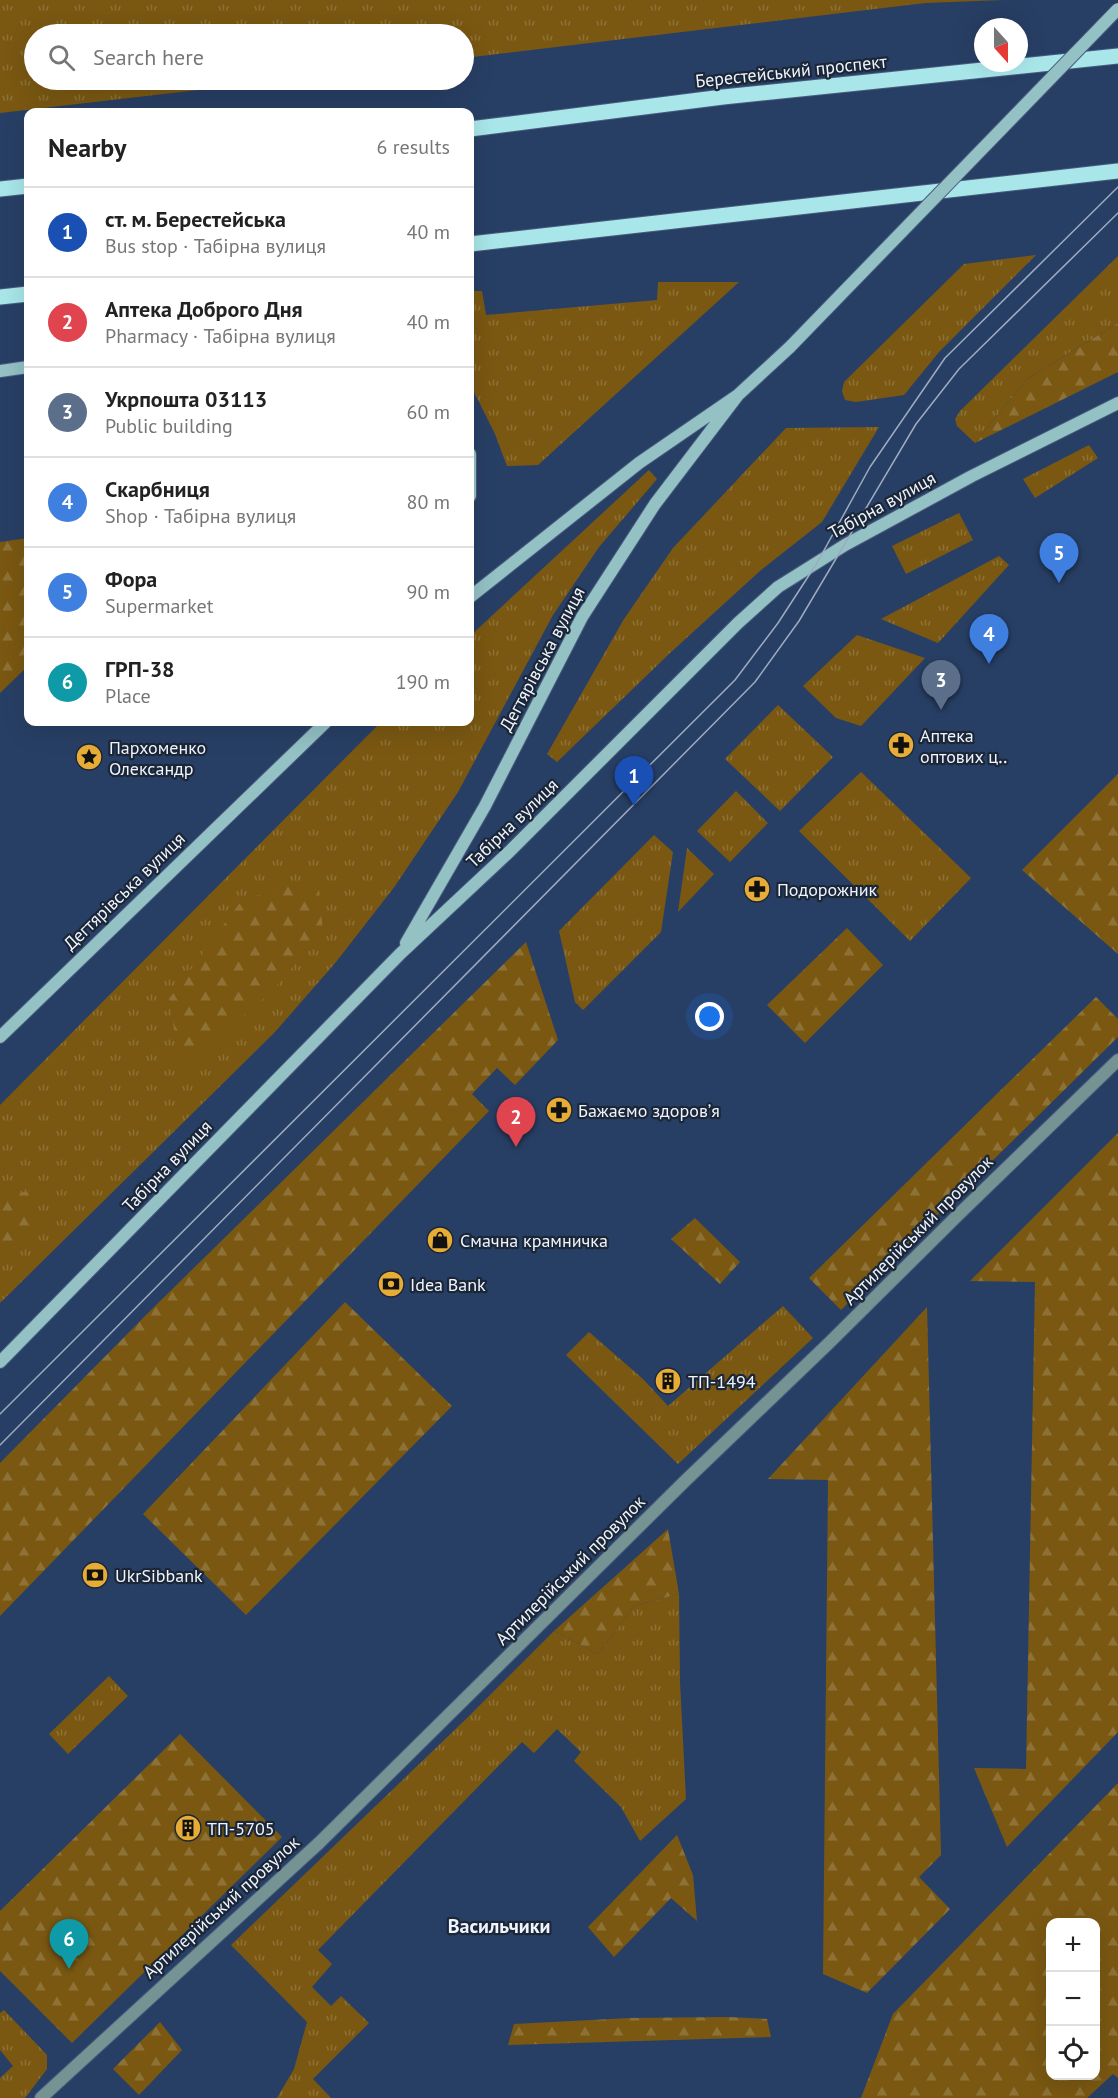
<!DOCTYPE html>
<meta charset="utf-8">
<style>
body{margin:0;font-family:"PT Sans",sans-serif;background:#f6f6f6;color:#222}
.controls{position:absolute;right:18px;bottom:18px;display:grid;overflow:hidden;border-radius:12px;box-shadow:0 6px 24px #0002}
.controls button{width:54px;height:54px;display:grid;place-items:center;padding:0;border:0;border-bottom:2px solid #e0e0e0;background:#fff;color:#222;font:30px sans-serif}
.compass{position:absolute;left:974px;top:18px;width:54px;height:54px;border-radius:50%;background:#fff;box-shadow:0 6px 24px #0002;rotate:159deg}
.you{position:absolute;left:710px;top:1017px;width:21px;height:21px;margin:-15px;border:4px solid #fff;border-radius:50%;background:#1a73e8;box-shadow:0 0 0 9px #1a73e833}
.badge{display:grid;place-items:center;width:39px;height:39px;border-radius:50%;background:#b45309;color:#fff;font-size:20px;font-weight:700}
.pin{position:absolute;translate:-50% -50px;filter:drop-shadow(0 2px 3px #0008)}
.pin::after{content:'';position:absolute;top:32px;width:21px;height:18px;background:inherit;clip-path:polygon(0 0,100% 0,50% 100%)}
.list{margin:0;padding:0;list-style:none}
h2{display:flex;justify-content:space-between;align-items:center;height:78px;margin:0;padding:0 24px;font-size:26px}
h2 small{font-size:20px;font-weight:400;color:#767676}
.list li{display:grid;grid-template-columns:39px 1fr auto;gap:18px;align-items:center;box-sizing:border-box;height:90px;padding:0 24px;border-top:2px solid #e0e0e0}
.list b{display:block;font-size:22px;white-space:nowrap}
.list p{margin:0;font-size:20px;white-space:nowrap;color:#767676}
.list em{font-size:20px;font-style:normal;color:#767676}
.icon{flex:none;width:33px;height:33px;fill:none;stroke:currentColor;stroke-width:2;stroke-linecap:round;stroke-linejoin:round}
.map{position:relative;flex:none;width:1118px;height:2098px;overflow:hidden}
.search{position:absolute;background:#fff;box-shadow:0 6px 24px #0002;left:24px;top:24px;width:450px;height:66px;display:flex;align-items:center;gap:15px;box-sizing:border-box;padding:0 21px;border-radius:33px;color:#767676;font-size:22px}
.panel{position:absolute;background:#fff;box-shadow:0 6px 24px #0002;left:24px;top:108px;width:450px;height:618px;border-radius:12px}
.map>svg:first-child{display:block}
.grass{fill:url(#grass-tufts)}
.forest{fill:url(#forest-firs);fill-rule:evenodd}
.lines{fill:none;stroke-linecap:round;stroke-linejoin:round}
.minor-casing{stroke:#485c7e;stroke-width:14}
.secondary-casing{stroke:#485c7e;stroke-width:14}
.primary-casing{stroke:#485c7e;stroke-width:17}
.minor{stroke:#769394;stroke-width:12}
.secondary{stroke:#93c1c4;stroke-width:12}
.primary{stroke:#a8e6e9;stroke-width:15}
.tram{stroke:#9eabc1;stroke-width:1.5}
.secondary-bridge-casing{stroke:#485c7e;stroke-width:14;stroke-linecap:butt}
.secondary-bridge{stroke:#93c1c4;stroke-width:12}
.labels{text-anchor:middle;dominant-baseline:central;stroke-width:4.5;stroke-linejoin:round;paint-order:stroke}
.street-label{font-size:18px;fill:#eff5ff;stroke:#1b2637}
.poi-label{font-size:18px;fill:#eff5ff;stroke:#1b2637;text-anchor:start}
.neighbourhood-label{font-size:20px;font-weight:bold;fill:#eff5ff;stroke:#1b2637}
</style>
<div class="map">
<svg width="1118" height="2098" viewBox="0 0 1118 2098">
<defs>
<pattern id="grass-tufts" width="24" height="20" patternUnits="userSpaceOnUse" patternTransform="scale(1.5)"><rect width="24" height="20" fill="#7a5812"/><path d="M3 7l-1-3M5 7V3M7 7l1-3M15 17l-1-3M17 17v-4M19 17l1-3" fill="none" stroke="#8d7136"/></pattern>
<pattern id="forest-firs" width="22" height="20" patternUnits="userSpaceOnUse" patternTransform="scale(1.5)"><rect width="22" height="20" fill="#7a5812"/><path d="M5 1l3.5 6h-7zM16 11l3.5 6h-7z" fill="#8d7136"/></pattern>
</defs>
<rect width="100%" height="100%" fill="#283f65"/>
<path class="grass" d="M 0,0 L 1003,0 L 925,3 L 464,58 L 464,34 L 34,34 L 34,80 L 283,80 L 0,113 Z
M 1036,255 L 939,352 L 904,395 L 856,402 L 845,400 L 842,391 L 844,382 L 964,264 Z
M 1118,256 L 1118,323 L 1027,379 L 975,443 L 957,426 L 955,419 L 960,411 Z
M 658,282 L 739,282 L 538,465 L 507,466 L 495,434 L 470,384 L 470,291 L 482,291 L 486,315 L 657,300 Z
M 879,427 L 822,522 L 761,570 L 670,653 L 557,762 L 547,754 L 624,619 L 673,548 L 786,428 Z
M 1089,445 L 1098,458 L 1035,498 L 1023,479 Z
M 649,470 L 657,479 L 599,547 L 553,615 L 458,792 L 395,886 L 336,962 L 275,1032 L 0,1303 L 0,1105 L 381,722 L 470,722 L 470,636 Z
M 959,513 L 973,540 L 906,574 L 892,546 Z
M 999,556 L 1009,565 L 938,643 L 881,619 Z
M 857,635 L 925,658 L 861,726 L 836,718 L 803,686 Z
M 778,705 L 833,757 L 780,811 L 725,759 Z
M 861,772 L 971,878 L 910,941 L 799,831 Z
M 736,791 L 768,823 L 730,862 L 697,831 Z
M 654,835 L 673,852 L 661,932 L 583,1010 L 575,1002 L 559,931 Z
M 687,848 L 714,874 L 678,912 Z
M 783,1306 L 813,1338 L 678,1464 L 566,1355 L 589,1332 L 643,1379 L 668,1406 Z
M 679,1594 L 680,1682 L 686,1799 L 640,1841 L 621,1807 L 574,1761 L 581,1752 L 557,1729 L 534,1753 L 522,1742 L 318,1950 L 332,1964 L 312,1987 L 331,2006 L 341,1996 L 369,2023 L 313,2079 L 331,2098 L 277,2098 L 294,2069 L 307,2022 L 231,1945 L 466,1719 L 554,1631 L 598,1654 L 634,1606 Z
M 109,1676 L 128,1696 L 68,1754 L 49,1734 Z
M 4,2010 L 47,2055 L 47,2069 L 25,2098 L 0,2098 L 0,2078 L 13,2066 L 0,2050 L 0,2013 Z"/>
<path class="forest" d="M 1118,323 L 1118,372 L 975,443 L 1027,379 Z
M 28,538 L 28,666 L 0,693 L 0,542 Z
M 1118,774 L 1118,954 L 1022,870 Z
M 318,878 L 323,932 L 270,993 L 181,1071 L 169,999 L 242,900 Z
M 847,928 L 883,965 L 805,1043 L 767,1005 Z
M 526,942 L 558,1040 L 515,1085 L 497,1068 L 472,1094 L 489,1111 L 0,1616 L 0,1463 L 148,1313 Z
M 1096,997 L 1118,1019 L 1118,1037 L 841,1310 L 809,1278 Z
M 1118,1133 L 1118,1732 L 1007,1847 L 974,1768 L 1026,1769 L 1035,1282 L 970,1281 Z
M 31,1191 L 34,1220 L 0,1262 L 0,1196 Z
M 695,1218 L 740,1262 L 720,1284 L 671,1239 Z
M 345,1302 L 452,1406 L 246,1615 L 143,1514 Z
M 927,1307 L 941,1855 L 919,1877 L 950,1909 L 867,1993 L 823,1974 L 828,1480 L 768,1479 Z
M 668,1529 L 679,1594 L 634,1606 L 598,1654 L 554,1631 Z
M 180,1734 L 282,1837 L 72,2043 L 0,1971 L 0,1911 Z
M 1118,1783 L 1118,2078 L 1113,2074 L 1087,2098 L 861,2098 L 893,2014 ZM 1050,1922 L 1096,1922 L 1096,2076 L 1050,2076 Z
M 677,1835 L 693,1875 L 697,1921 L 671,1898 L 614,1957 L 588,1927 Z
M 729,2017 L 767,2019 L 771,2037 L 508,2045 L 514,2024 L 630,2018 Z
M 160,2022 L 182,2050 L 139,2095 L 113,2069 Z"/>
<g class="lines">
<defs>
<path id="minor" d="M 41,2098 L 319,1843 L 684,1482 L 830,1342 L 958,1215 L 1118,1060"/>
<path id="secondary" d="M 0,371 L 28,367
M 470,454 L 470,496
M 470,597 L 639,463 L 738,395 L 790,347
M 406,943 L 485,806 L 582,617 L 655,504 L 738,395
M 0,1037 L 326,722
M 0,1362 L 400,954 L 509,852 L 738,623 L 778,587 L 845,545 L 972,476 L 1118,403"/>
<path id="primary" d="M 470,129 L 723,97 L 1118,56
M 0,189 L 28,186
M 470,244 L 1118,171
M 0,297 L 28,294"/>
</defs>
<use href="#minor" class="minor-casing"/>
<use href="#secondary" class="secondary-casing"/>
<use href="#primary" class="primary-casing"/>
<use href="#minor" class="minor"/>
<use href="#secondary" class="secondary"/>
<use href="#primary" class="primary"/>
<path class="tram" d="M 0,1414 L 735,680 L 778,623 L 817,563 L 870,467 L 945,358 L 1118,187
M 0,1445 L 755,682 L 799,621 L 916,424 L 959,369 L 1118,213"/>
<defs>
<path id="secondary-bridge" d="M 790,347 L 1118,9"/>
</defs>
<use href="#secondary-bridge" class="secondary-bridge-casing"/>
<use href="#secondary-bridge" class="secondary-bridge"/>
</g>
<defs>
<symbol id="pharmacy-disc" viewBox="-11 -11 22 22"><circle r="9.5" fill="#e7ac36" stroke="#1b2637"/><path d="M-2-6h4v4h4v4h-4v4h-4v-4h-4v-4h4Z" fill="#111"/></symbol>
<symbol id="sight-disc" viewBox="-11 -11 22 22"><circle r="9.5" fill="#e7ac36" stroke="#1b2637"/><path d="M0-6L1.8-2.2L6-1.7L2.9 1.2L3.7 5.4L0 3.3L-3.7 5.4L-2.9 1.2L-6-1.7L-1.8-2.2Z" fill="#111"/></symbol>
<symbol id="shop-disc" viewBox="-11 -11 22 22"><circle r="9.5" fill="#e7ac36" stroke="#1b2637"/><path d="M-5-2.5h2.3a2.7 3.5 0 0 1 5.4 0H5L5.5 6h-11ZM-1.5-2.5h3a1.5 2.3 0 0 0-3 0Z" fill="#111"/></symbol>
<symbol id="bank-disc" viewBox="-11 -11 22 22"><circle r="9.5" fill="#e7ac36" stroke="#1b2637"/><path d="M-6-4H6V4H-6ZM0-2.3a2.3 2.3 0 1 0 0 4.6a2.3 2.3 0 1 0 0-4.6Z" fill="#111"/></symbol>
<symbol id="building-disc" viewBox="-11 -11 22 22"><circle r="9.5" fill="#e7ac36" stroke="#1b2637"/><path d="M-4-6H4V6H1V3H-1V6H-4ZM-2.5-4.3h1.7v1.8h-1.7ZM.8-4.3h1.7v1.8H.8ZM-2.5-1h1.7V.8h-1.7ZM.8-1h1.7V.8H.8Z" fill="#111"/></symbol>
</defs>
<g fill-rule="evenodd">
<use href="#pharmacy-disc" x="886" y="730" width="30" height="30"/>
<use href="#sight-disc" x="74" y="742" width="30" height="30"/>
<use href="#pharmacy-disc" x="742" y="874" width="30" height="30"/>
<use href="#pharmacy-disc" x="544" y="1095" width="30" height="30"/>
<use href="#shop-disc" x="425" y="1225" width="30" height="30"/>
<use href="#bank-disc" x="376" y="1269" width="30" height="30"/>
<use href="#building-disc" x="653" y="1366" width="30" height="30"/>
<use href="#bank-disc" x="80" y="1560" width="30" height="30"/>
<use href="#building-disc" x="173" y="1813" width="30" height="30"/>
</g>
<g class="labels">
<g class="street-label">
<text transform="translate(791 71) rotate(-6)">Берестейський проспект</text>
<text transform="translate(882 505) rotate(-29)">Табірна вулиця</text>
<text transform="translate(542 659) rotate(-62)">Дегтярівська вулиця</text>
<text transform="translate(512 823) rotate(-44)">Табірна вулиця</text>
<text transform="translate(124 891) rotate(-44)">Дегтярівська вулиця</text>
<text transform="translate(167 1166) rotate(-46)">Табірна вулиця</text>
<text transform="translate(918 1230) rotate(-45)">Артилерійський провулок</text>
<text transform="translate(570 1570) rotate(-45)">Артилерійський провулок</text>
<text transform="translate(221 1907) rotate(-42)">Артилерійський провулок</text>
</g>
<g class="poi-label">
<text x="920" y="735">Аптека<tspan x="920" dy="21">оптових ц‥</tspan></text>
<text x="109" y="747">Пархоменко<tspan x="109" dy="21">Олександр</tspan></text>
<text x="777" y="889">Подорожник</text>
<text x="578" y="1110">Бажаємо здоровʼя</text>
<text x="460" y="1240">Смачна крамничка</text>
<text x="410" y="1284">Idea Bank</text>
<text x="688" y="1381">ТП-1494</text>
<text x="115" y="1575">UkrSibbank</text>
<text x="207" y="1828">ТП-5705</text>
</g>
<g class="neighbourhood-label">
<text x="499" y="1926">Васильчики</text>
</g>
</g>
</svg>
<div class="controls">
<button>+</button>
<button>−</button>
<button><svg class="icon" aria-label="locate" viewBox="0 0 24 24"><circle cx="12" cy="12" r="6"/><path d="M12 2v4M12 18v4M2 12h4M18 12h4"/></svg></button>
</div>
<svg class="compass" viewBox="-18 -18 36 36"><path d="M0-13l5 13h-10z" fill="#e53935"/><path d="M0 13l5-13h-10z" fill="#767676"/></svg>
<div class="you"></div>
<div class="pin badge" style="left:634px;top:806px;background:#1a4fb4">1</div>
<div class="pin badge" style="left:516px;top:1147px;background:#e0444e">2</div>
<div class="pin badge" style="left:941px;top:710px;background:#5c6f8a">3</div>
<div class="pin badge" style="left:989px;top:664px;background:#3f7fe0">4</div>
<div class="pin badge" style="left:1059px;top:583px;background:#3f7fe0">5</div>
<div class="pin badge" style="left:69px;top:1969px;background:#0f9aa8">6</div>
<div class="search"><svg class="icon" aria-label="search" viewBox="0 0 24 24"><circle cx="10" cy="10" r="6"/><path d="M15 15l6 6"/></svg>Search here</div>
<section class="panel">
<h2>Nearby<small>6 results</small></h2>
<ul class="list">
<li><span class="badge" style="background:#1a4fb4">1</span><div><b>ст. м. Берестейська</b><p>Bus stop · Табірна вулиця</p></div><em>40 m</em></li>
<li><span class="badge" style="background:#e0444e">2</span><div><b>Аптека Доброго Дня</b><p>Pharmacy · Табірна вулиця</p></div><em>40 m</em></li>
<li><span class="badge" style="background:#5c6f8a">3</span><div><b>Укрпошта 03113</b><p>Public building</p></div><em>60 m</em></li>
<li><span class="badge" style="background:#3f7fe0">4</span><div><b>Скарбниця</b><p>Shop · Табірна вулиця</p></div><em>80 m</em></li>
<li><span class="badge" style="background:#3f7fe0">5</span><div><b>Фора</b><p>Supermarket</p></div><em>90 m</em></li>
<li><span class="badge" style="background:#0f9aa8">6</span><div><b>ГРП-38</b><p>Place</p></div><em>190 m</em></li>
</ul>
</section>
</div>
